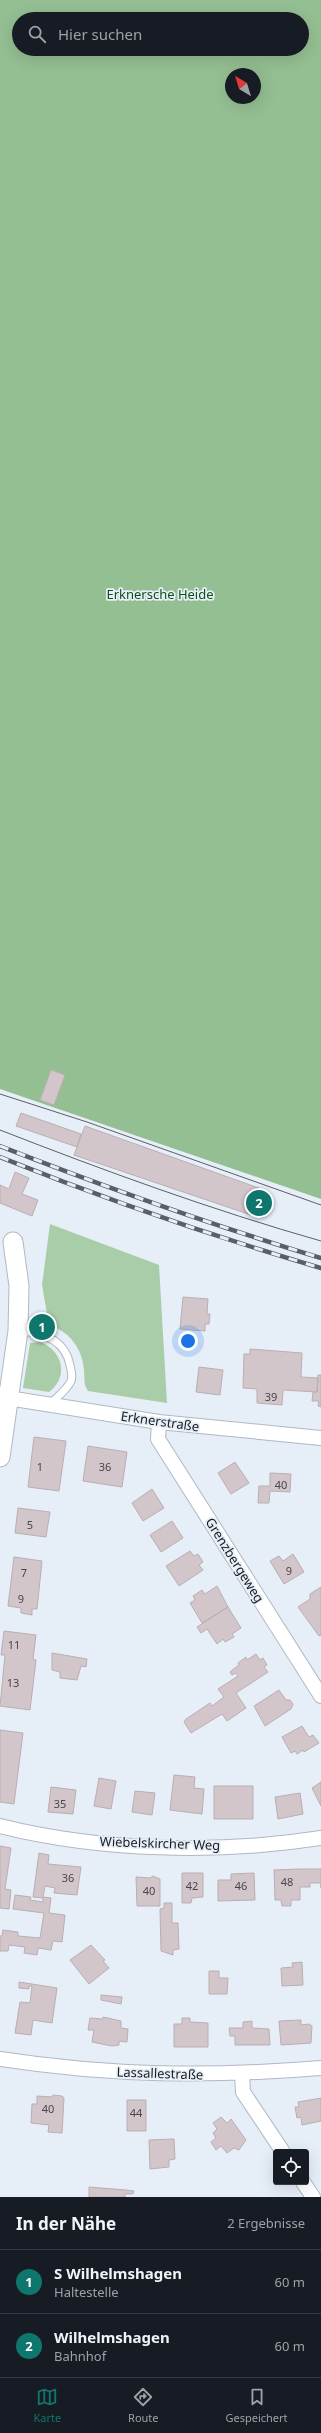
<!DOCTYPE html>
<html lang="de">
<meta charset="utf-8">
<style>
body{margin:0;font-family:"Noto Sans",sans-serif;background:#20242c;color:#f1f3f6}
.controls{position:absolute;right:12px;bottom:12px;display:grid;overflow:hidden;border-radius:4px;box-shadow:0 4px 16px #0002}
.controls button{width:36px;height:36px;display:grid;place-items:center;padding:0;border:0;border-bottom:1px solid #363941;background:#171b24;color:#f1f3f6;font:20px sans-serif}
.compass{position:absolute;left:225px;top:68px;width:36px;height:36px;border-radius:50%;background:#171b24;box-shadow:0 4px 16px #0002;rotate:322deg}
.you{position:absolute;left:188px;top:1341px;width:14px;height:14px;margin:-10px;border:3px solid #fff;border-radius:50%;background:#1a73e8;box-shadow:0 0 0 6px #1a73e833}
.badge{display:grid;place-items:center;width:26px;height:26px;border-radius:50%;background:#0f766e;color:#fff;font-size:13px;font-weight:700}
.pin{position:absolute;translate:-50% -50%;border:2px solid #fff;box-shadow:0 1px 4px #0006}
.list{margin:0;padding:0;list-style:none}
h2{display:flex;justify-content:space-between;align-items:center;height:52px;margin:0;padding:0 16px;font-size:17px}
h2 small{font-size:13px;font-weight:400;color:#9ea1a6}
.list li{display:grid;grid-template-columns:26px 1fr auto;gap:12px;align-items:center;box-sizing:border-box;height:64px;padding:0 16px;border-top:1px solid #363941}
.list b{display:block;font-size:15px;white-space:nowrap}
.list p{margin:0;font-size:13px;white-space:nowrap;color:#9ea1a6}
.list em{font-size:13px;font-style:normal;color:#9ea1a6}
.icon{flex:none;width:22px;height:22px;fill:none;stroke:currentColor;stroke-width:2;stroke-linecap:round;stroke-linejoin:round}
.map{position:relative;flex:none;width:321px;height:2197px;overflow:hidden}
.search{position:absolute;background:#171b24;box-shadow:0 4px 16px #0002;left:12px;right:12px;top:12px;height:44px;display:flex;align-items:center;gap:10px;box-sizing:border-box;padding:0 14px;border-radius:22px;color:#9ea1a6;font-size:15px}
.sheet{height:180px;background:#171b24}
nav{display:flex;justify-content:space-around;align-items:center;box-sizing:border-box;height:56px;border-top:1px solid #363941;background:#171b24;font-size:11px;color:#9ea1a6}
nav a{display:grid;justify-items:center;gap:2px}
nav .on{color:#0f766e}
.map>svg:first-child{display:block}
.green{fill:#a9cda8}
.forest{fill:#94bf92;fill-rule:evenodd}
.building{fill:#d3c6cb;stroke:#baaeb3}
.lines{fill:none;stroke-linecap:round;stroke-linejoin:round}
.lane-casing{stroke:#b1b8c2;stroke-width:9}
.street-casing{stroke:#b1b8c2;stroke-width:16}
.secondary-casing{stroke:#b1b8c2;stroke-width:21}
.lane{stroke:#fff;stroke-width:7}
.street{stroke:#fff;stroke-width:14}
.secondary{stroke:#fff;stroke-width:19}
.tram{stroke:#5b5f65;stroke-width:1}
.rail-casing{stroke:#5b5f65;stroke-width:4.5}
.rail{stroke:#e6eef8;stroke-width:3;stroke-dasharray:9;stroke-linecap:butt}
.labels{text-anchor:middle;dominant-baseline:central;stroke-width:3.5;stroke-linejoin:round;paint-order:stroke}
.number-label{font-size:11px;fill:#48464b}
.park-label{font-size:13px;fill:#104e15;stroke:#e6eef8}
.street-label{font-size:13px;fill:#191c20;stroke:#e6eef8}
</style>
<div class="map">
<svg width="321" height="2197" viewBox="0 0 321 2197">
<rect width="100%" height="100%" fill="#e6eef8"/>
<path class="green" d="M 50,1224 L 159,1265 L 167,1403 L 88,1391 C 83,1383 85,1379 84,1370 C 82,1348 70,1332 49,1325 L 42,1285 Z
M 40,1342 C 63,1350 69,1377 49,1392 L 23,1388 L 30,1343 Z"/>
<path class="forest" d="M 0,0 L 321,0 L 321,1199 L 0,1089 ZM 19,19 L 302,19 L 302,49 L 19,49 ZM 231,74 L 255,74 L 255,98 L 231,98 Z"/>
<path class="building" d="M 51,1070 L 65,1075 L 54,1105 L 40,1100 Z
M 21,1113 L 81,1134 L 77,1147 L 16,1126 Z
M 85,1126 L 267,1191 L 257,1217 L 74,1155 Z
M 15,1172 L 29,1178 L 22,1194 L 38,1200 L 32,1216 L 0,1203 L 0,1185 L 9,1189 Z
M 183,1297 L 208,1299 L 207,1314 L 210,1314 L 209,1324 L 205,1324 L 205,1331 L 180,1329 Z
M 250,1349 L 302,1353 L 301,1377 L 318,1378 L 317,1392 L 283,1390 L 282,1405 L 257,1403 L 257,1389 L 243,1388 L 244,1354 L 250,1354 Z
M 199,1367 L 223,1370 L 220,1395 L 196,1392 Z
M 318,1375 L 321,1375 L 321,1407 L 318,1406 L 319,1401 L 312,1401 L 313,1392 L 317,1392 Z
M 34,1437 L 66,1441 L 59,1491 L 28,1487 Z
M 88,1446 L 127,1452 L 122,1487 L 83,1481 Z
M 235,1462 L 249,1483 L 231,1494 L 218,1473 Z
M 270,1473 L 291,1474 L 290,1492 L 270,1491 L 269,1503 L 258,1503 L 259,1486 L 270,1486 Z
M 152,1489 L 164,1508 L 143,1521 L 132,1503 Z
M 18,1508 L 50,1512 L 46,1537 L 15,1533 Z
M 172,1521 L 183,1538 L 161,1552 L 150,1535 Z
M 190,1551 L 194,1556 L 198,1554 L 203,1562 L 199,1565 L 203,1570 L 179,1586 L 166,1566 Z
M 293,1554 L 304,1572 L 284,1584 L 270,1561 L 279,1556 L 283,1561 Z
M 14,1557 L 42,1561 L 37,1609 L 32,1609 L 32,1615 L 21,1613 L 21,1608 L 8,1606 Z
M 217,1586 L 228,1607 L 202,1623 L 190,1603 L 195,1600 L 193,1596 L 202,1590 L 205,1594 Z
M 321,1587 L 321,1635 L 319,1636 L 298,1607 L 310,1599 L 310,1594 Z
M 228,1607 L 241,1628 L 232,1634 L 234,1637 L 225,1642 L 223,1639 L 217,1644 L 207,1629 L 201,1633 L 197,1627 Z
M 4,1631 L 36,1635 L 33,1659 L 36,1660 L 30,1710 L 0,1706 L 5,1655 L 1,1655 Z
M 52,1653 L 87,1659 L 86,1667 L 81,1666 L 77,1680 L 60,1678 L 60,1672 L 52,1670 Z
M 256,1654 L 260,1660 L 263,1658 L 267,1665 L 264,1667 L 268,1672 L 236,1693 L 246,1708 L 227,1721 L 222,1714 L 191,1733 L 184,1722 L 186,1719 L 210,1703 L 212,1706 L 224,1697 L 218,1689 L 238,1676 L 236,1673 L 232,1675 L 230,1672 L 239,1665 L 238,1663 L 246,1657 L 247,1660 Z
M 279,1690 L 286,1700 L 290,1700 L 293,1704 L 291,1709 L 265,1726 L 254,1706 Z
M 302,1726 L 309,1737 L 313,1735 L 319,1743 L 304,1752 L 303,1750 L 297,1754 L 295,1751 L 291,1753 L 282,1737 Z
M 0,1730 L 23,1733 L 14,1804 L 0,1802 Z
M 174,1775 L 195,1777 L 194,1788 L 204,1789 L 202,1814 L 170,1810 Z
M 99,1778 L 116,1781 L 111,1809 L 94,1806 Z
M 321,1782 L 321,1806 L 312,1788 Z
M 214,1786 L 253,1786 L 253,1819 L 214,1819 Z
M 51,1787 L 76,1790 L 73,1814 L 48,1812 Z
M 135,1791 L 155,1793 L 152,1815 L 132,1812 Z
M 300,1793 L 303,1814 L 278,1819 L 275,1797 Z
M 0,1846 L 11,1848 L 5,1889 L 11,1890 L 9,1909 L 0,1908 Z
M 39,1853 L 49,1855 L 48,1864 L 81,1867 L 77,1895 L 54,1893 L 55,1888 L 45,1886 L 43,1897 L 51,1898 L 49,1913 L 65,1915 L 62,1942 L 53,1941 L 51,1950 L 38,1948 L 37,1955 L 24,1953 L 25,1947 L 9,1945 L 8,1951 L 0,1951 L 0,1936 L 2,1936 L 3,1930 L 18,1932 L 18,1936 L 40,1938 L 44,1913 L 13,1909 L 15,1895 L 31,1897 L 30,1900 L 43,1902 L 43,1898 L 33,1897 Z
M 299,1869 L 321,1869 L 321,1888 L 321,1883 L 310,1883 L 310,1887 L 300,1887 L 300,1900 L 291,1900 L 291,1906 L 282,1906 L 281,1900 L 275,1900 L 274,1870 Z
M 182,1873 L 203,1873 L 203,1897 L 192,1898 L 191,1903 L 182,1903 Z
M 254,1873 L 255,1900 L 218,1901 L 218,1880 L 231,1880 L 231,1874 Z
M 153,1876 L 160,1879 L 160,1906 L 137,1906 L 136,1877 L 150,1878 Z
M 164,1903 L 172,1903 L 172,1923 L 178,1923 L 179,1949 L 173,1950 L 173,1955 L 161,1951 L 160,1909 L 164,1908 Z
M 91,1945 L 105,1960 L 103,1961 L 109,1968 L 89,1984 L 70,1960 Z
M 302,1962 L 303,1985 L 282,1986 L 281,1968 L 293,1967 L 292,1963 Z
M 209,1971 L 219,1971 L 219,1978 L 228,1978 L 227,1994 L 209,1994 Z
M 19,1982 L 57,1988 L 52,2023 L 33,2020 L 31,2035 L 15,2033 L 20,2002 L 30,2003 L 32,1986 L 29,1986 L 29,1989 L 19,1988 Z
M 101,1995 L 122,1997 L 121,2004 L 101,2000 Z
M 103,2017 L 121,2021 L 121,2028 L 128,2029 L 127,2042 L 119,2041 L 119,2045 L 112,2046 L 92,2042 L 94,2030 L 88,2030 L 90,2018 L 103,2019 Z
M 182,2018 L 190,2018 L 190,2022 L 208,2023 L 208,2047 L 174,2047 L 174,2024 L 182,2024 Z
M 301,2020 L 301,2025 L 309,2024 L 312,2026 L 311,2043 L 281,2045 L 279,2021 Z
M 252,2021 L 252,2028 L 269,2029 L 270,2045 L 235,2045 L 235,2036 L 230,2036 L 229,2028 L 243,2028 L 243,2022 Z
M 53,2095 L 62,2096 L 64,2098 L 62,2133 L 48,2132 L 49,2125 L 31,2123 L 32,2104 L 37,2104 L 37,2096 L 52,2097 Z
M 321,2098 L 321,2121 L 302,2125 L 301,2117 L 297,2118 L 295,2107 L 299,2107 L 298,2102 Z
M 127,2100 L 146,2100 L 146,2131 L 127,2131 Z
M 221,2117 L 227,2123 L 231,2119 L 246,2140 L 239,2150 L 234,2148 L 227,2153 L 221,2146 L 216,2150 L 211,2142 L 216,2138 L 213,2133 L 217,2129 L 213,2123 Z
M 174,2139 L 175,2159 L 169,2160 L 169,2167 L 150,2169 L 149,2140 Z
M 89,2187 L 126,2190 L 134,2191 L 133,2194 L 125,2194 L 125,2197 L 89,2197 Z"/>
<g class="lines">
<defs>
<path id="lane" d="M 18,1331 C 42,1332 65,1339 70,1365 C 71,1370 73,1376 71,1381 C 67,1390 57,1397 50,1404"/>
<path id="street" d="M 0,1394 L 8,1398 L 159,1422 L 321,1438
M 159,1422 L 158,1439 L 321,1696
M 0,1826 C 100,1851 219,1854 321,1838
M 0,2059 C 111,2076 210,2077 321,2068
M 242,2074 L 243,2092 L 283,2152
M 303,2182 L 313,2197"/>
<path id="secondary" d="M 0,1457 L 18,1331 L 19,1286 L 13,1242"/>
</defs>
<use href="#lane" class="lane-casing"/>
<use href="#street" class="street-casing"/>
<use href="#secondary" class="secondary-casing"/>
<use href="#lane" class="lane"/>
<use href="#street" class="street"/>
<use href="#secondary" class="secondary"/>
<path class="tram" d="M 0,1094 L 87,1122 L 321,1205
M 0,1130 C 105,1171 212,1210 321,1241"/>
<defs>
<path id="rail" d="M 0,1146 C 105,1187 212,1225 321,1258
M 0,1157 C 105,1199 212,1236 321,1268"/>
</defs>
<use href="#rail" class="rail-casing"/>
<use href="#rail" class="rail"/>
</g>
<g class="labels">
<g class="number-label">
<text x="271" y="1396">39</text>
<text x="40" y="1466">1</text>
<text x="105" y="1466">36</text>
<text x="281" y="1484">40</text>
<text x="30" y="1524">5</text>
<text x="289" y="1570">9</text>
<text x="24" y="1572">7</text>
<text x="21" y="1598">9</text>
<text x="14" y="1644">11</text>
<text x="13" y="1682">13</text>
<text x="60" y="1803">35</text>
<text x="68" y="1877">36</text>
<text x="287" y="1881">48</text>
<text x="192" y="1885">42</text>
<text x="241" y="1885">46</text>
<text x="149" y="1890">40</text>
<text x="48" y="2108">40</text>
<text x="136" y="2112">44</text>
</g>
<g class="park-label">
<text x="160" y="594">Erknersche Heide</text>
</g>
<g class="street-label">
<text transform="translate(160 1421) rotate(8)">Erknerstraße</text>
<text transform="translate(235 1560) rotate(58)">Grenzbergeweg</text>
<text transform="translate(160 1843) rotate(2)">Wiebelskircher Weg</text>
<text transform="translate(160 2073) rotate(2)">Lassallestraße</text>
</g>
</g>
</svg>
<div class="controls">
<button><svg class="icon" aria-label="locate" viewBox="0 0 24 24"><circle cx="12" cy="12" r="6"/><path d="M12 2v4M12 18v4M2 12h4M18 12h4"/></svg></button>
</div>
<svg class="compass" viewBox="-18 -18 36 36"><path d="M0-13l5 13h-10z" fill="#e53935"/><path d="M0 13l5-13h-10z" fill="#9ea1a6"/></svg>
<div class="you"></div>
<div class="pin badge" style="left:42px;top:1327px">1</div>
<div class="pin badge" style="left:259px;top:1203px">2</div>
<div class="search"><svg class="icon" aria-label="search" viewBox="0 0 24 24"><circle cx="10" cy="10" r="6"/><path d="M15 15l6 6"/></svg>Hier suchen</div>
</div>
<section class="sheet">
<h2>In der Nähe<small>2 Ergebnisse</small></h2>
<ul class="list">
<li><span class="badge">1</span><div><b>S Wilhelmshagen</b><p>Haltestelle</p></div><em>60 m</em></li>
<li><span class="badge">2</span><div><b>Wilhelmshagen</b><p>Bahnhof</p></div><em>60 m</em></li>
</ul>
</section>
<nav>
<a class="on"><svg class="icon" aria-label="map" viewBox="0 0 24 24"><path d="M3 6l6-2 6 2 6-2v14l-6 2-6-2-6 2zM9 4v14M15 6v14"/></svg>Karte</a>
<a><svg class="icon" aria-label="directions" viewBox="0 0 24 24"><path d="M12 3l9 9-9 9-9-9zM9 14v-3h6M13 9l2 2-2 2"/></svg>Route</a>
<a><svg class="icon" aria-label="saved" viewBox="0 0 24 24"><path d="M7 4h10v16l-5-4-5 4z"/></svg>Gespeichert</a>
</nav>
